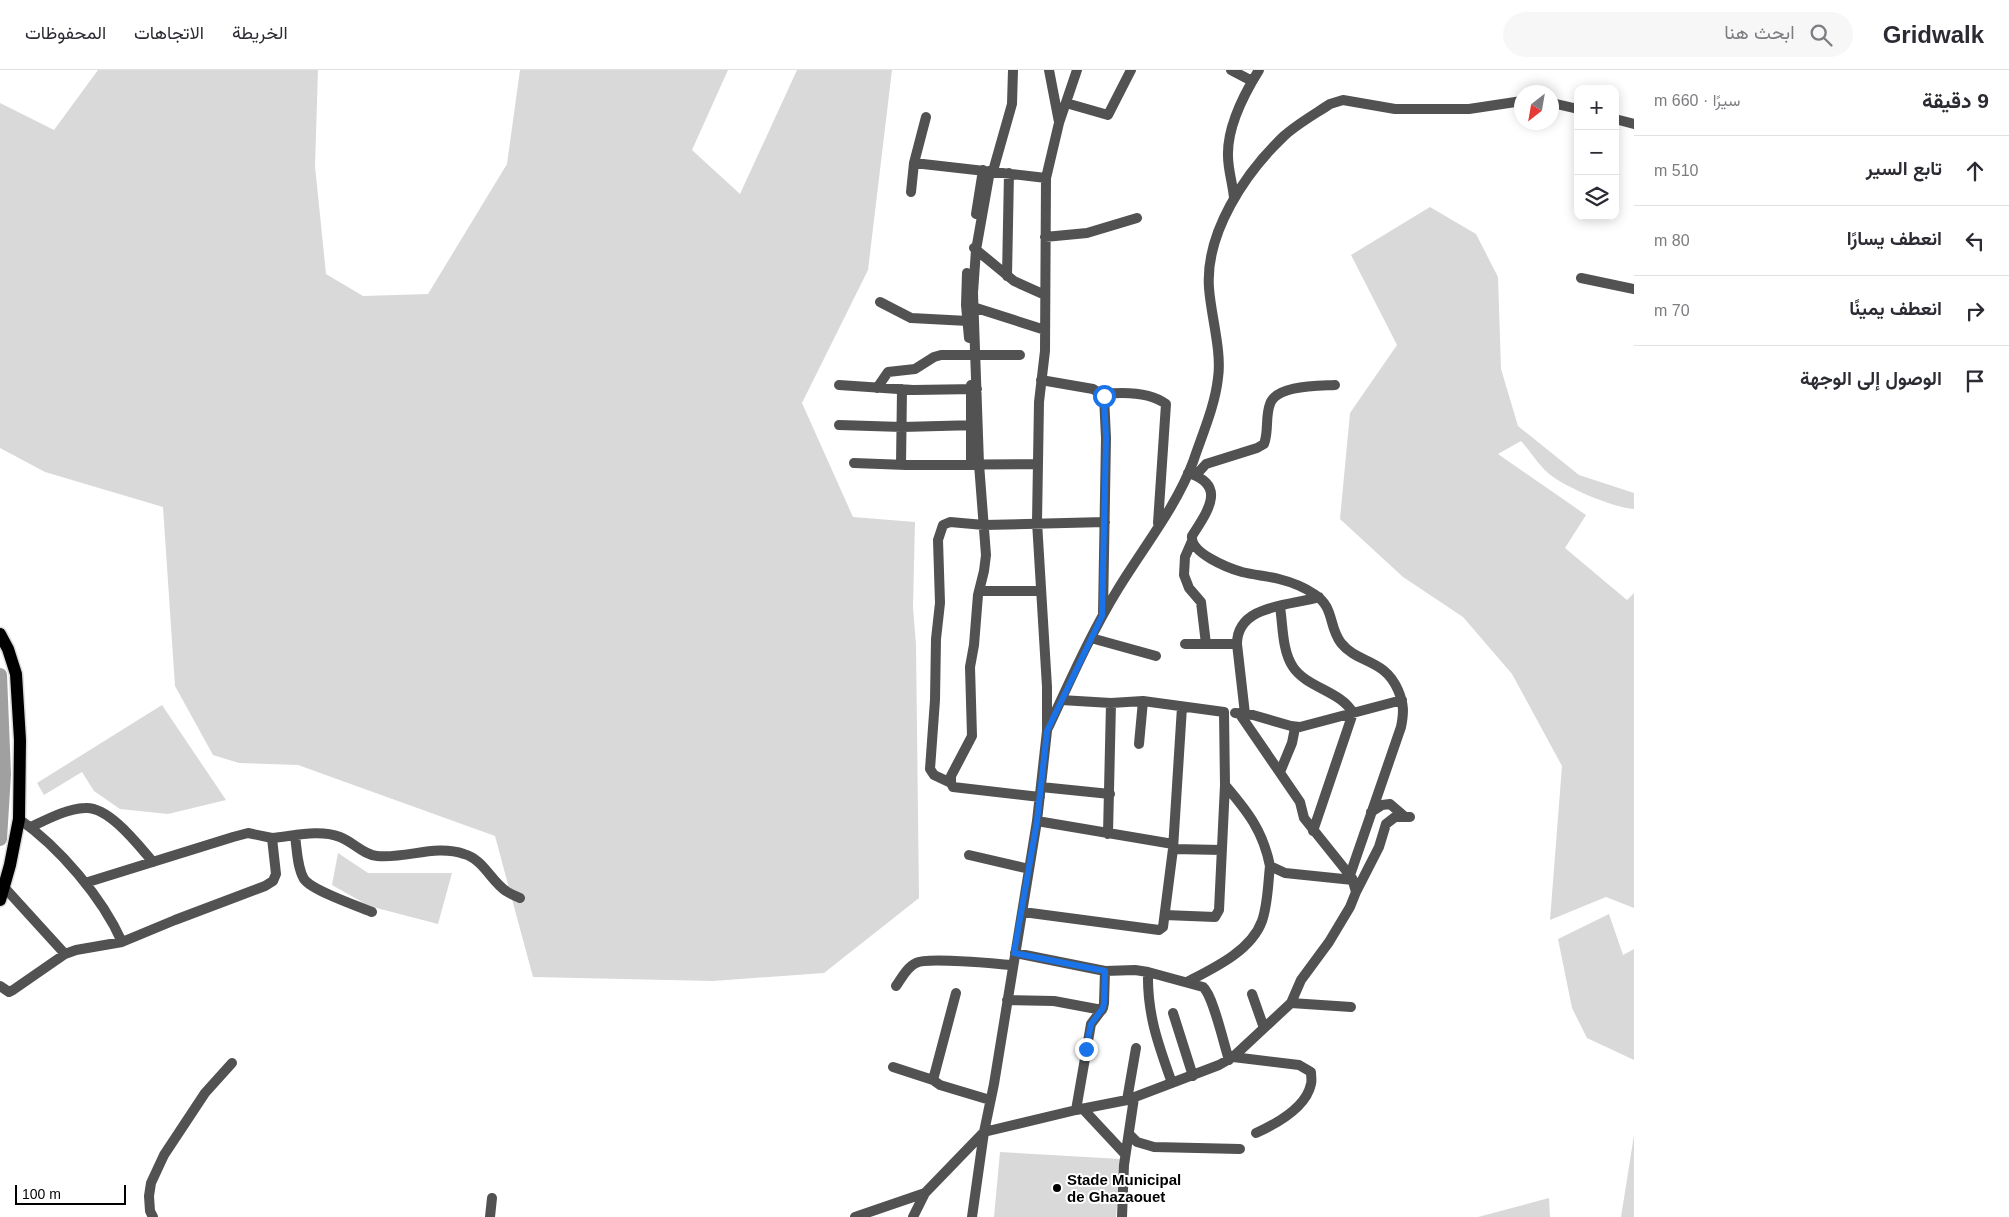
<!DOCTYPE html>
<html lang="ar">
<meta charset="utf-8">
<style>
body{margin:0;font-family:Arial,Vazirmatn,sans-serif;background:#f7f7f7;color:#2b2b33;direction:rtl}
.controls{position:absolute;right:15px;top:15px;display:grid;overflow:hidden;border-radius:10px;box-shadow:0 2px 12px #0003}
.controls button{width:45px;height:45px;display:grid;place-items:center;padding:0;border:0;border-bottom:1px solid #e1e1e2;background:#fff;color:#2b2b33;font:25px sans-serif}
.compass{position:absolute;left:1514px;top:15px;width:45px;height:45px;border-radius:50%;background:#fff;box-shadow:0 2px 12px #0003;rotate:211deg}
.scale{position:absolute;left:15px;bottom:12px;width:111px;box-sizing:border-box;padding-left:5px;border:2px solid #000;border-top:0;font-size:14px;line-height:18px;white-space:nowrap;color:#000;-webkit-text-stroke:4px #fff;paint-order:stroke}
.stop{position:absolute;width:15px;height:15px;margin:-11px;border:4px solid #1a73e8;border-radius:50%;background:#fff}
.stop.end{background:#1a73e8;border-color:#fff;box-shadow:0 1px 5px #0008}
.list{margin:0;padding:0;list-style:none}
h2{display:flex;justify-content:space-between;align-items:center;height:65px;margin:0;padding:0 20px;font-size:21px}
h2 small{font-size:16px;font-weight:400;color:#7c7c81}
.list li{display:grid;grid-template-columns:32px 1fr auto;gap:15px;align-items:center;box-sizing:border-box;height:70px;padding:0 20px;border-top:1px solid #e1e1e2}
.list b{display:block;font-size:19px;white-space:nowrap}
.list em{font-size:16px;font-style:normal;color:#7c7c81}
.icon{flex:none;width:28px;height:28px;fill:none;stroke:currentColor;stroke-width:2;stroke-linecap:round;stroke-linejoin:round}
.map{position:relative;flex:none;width:1634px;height:1147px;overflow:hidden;direction:ltr}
header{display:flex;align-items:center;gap:30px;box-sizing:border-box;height:70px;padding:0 25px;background:#fff;border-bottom:1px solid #e1e1e2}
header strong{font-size:24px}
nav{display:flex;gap:28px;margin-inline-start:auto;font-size:18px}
.search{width:350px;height:45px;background:#f7f7f7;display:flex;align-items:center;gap:12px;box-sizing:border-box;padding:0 18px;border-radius:28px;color:#7c7c81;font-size:19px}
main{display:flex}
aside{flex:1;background:#fff}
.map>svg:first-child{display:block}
.green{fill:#d9d9d9}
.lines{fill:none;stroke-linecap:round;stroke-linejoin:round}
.river{stroke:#a0a0a0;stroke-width:14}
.major-casing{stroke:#dbdbdb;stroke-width:15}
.minor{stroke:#525252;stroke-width:10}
.major{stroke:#000;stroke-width:12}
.route{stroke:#1a73e8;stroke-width:6}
.poi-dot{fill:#000;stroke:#fff;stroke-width:2}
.labels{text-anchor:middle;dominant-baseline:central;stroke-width:4;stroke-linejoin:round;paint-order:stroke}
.poi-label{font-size:15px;font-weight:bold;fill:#000;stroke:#fff;text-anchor:start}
</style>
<header>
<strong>Gridwalk</strong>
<div class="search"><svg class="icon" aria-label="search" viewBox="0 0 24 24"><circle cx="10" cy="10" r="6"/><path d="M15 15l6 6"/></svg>ابحث هنا</div>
<nav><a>الخريطة</a><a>الاتجاهات</a><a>المحفوظات</a></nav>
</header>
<main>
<aside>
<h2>9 دقيقة<small>سيرًا · 660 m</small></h2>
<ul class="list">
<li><svg class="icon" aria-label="ahead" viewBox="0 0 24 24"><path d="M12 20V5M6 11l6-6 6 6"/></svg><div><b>تابع السير</b></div><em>510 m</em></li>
<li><svg class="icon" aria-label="left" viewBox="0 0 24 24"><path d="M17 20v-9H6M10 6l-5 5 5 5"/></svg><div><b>انعطف يسارًا</b></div><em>80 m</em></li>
<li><svg class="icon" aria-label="right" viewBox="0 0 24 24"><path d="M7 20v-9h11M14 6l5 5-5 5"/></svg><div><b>انعطف يمينًا</b></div><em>70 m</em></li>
<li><svg class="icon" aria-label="arrive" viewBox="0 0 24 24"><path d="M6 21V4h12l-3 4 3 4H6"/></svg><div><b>الوصول إلى الوجهة</b></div></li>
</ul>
</aside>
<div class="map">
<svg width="1634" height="1147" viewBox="0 0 1634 1147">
<rect width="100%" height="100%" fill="#fff"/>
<path class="green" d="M 98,0 L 318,0 L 315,96 L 326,204 L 363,226 L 428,224 L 507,94 L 520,0 L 728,0 L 692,80 L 740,124 L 797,0 L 892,0 L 868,200 L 802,333 L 853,447 L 915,452 L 913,537 L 916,575 L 919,828 L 824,903 L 713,911 L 533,907 L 495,766 L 298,695 L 239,693 L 213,685 L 175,616 L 163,437 L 45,402 L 0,378 L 0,33 L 54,60 Z
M 1430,137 L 1476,164 L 1498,207 L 1501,299 L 1518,356 L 1579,405 L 1634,423 L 1634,439 C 1614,438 1564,417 1548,403 C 1538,394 1530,381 1521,371 L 1498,384 L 1586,445 L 1565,478 L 1627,530 L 1634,523 L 1634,838 L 1606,827 L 1550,850 L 1562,696 L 1512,604 L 1463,547 L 1403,507 L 1340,449 L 1350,343 L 1397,275 L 1351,185 Z
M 0,618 L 3,656 L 0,679 Z
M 162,635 L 226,730 L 168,744 L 120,739 L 94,721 L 82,702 L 44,725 L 37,713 Z
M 338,783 L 368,803 L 452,803 L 438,854 L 369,836 L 332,815 Z
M 1609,844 L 1623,885 L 1634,879 L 1634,990 L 1587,968 L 1572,938 L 1558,869 Z
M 1634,1065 L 1634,1147 L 1621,1147 Z
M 1000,1082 L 1121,1089 L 1116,1147 L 994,1147 Z
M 1549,1128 L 1550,1147 L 1478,1147 Z"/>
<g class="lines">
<path class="river" d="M 0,605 L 4,704 L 0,769"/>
<defs>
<path id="major" d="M 0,564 L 8,579 L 16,604 L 20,670 L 19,749 L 10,795 L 0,830"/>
</defs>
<use href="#major" class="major-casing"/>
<path class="minor" d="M 1049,0 L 1059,52
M 1231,0 L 1252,11
M 1066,33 L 1108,45 L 1131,0
M 1552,33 L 1578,39
M 1615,49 L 1634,54
M 914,93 L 1046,108
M 990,101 L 976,180 L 973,223 L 979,394 L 986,485 L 984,501 L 978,525 L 974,575 L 970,597 L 972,666 L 951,706 L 951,713 L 953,717 L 1040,727
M 993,101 L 1012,34 L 1013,0
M 911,122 L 914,93 L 926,47
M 1234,128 C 1233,115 1228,100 1228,86 C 1227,57 1244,24 1259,0
M 976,144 L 983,100
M 1045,167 L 1087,163 L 1137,148
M 974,178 L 1014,211 L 1045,225
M 967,203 L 966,235 L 969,268
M 1007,206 L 1009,103
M 1581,208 L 1634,219
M 880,232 L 911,248 L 968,251
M 970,236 L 1045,260
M 1041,310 L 1093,319 L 1104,326 L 1106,368 L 1103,543
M 839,315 L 913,320 L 977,319
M 877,318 L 888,302 L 915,299 L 934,287 L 941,285 L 1020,285
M 1103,324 C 1122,322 1150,322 1166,334 L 1158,453
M 839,355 L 902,357 L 977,355
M 854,393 L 906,395 L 1038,394
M 971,394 L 971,315
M 901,395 L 902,319
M 1188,403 C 1228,415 1207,442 1192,466 C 1190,483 1228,498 1242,502 C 1254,505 1267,506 1279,509 C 1291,512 1304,517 1314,524 C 1335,537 1328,556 1341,573 C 1358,594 1384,588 1398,620 C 1404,634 1404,642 1401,657 L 1350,805
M 1196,405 L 1206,394 L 1257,378 L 1264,374 C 1269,361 1265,347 1270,334 C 1276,315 1319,316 1335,315
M 1192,471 L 1185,487 L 1184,505 L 1189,518 L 1201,532 L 1206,574
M 979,521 L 1040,521
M 1280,537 C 1283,555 1282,581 1293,597 C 1307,618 1341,621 1353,643 L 1313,761
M 1091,568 L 1156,586
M 1185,574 L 1237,574
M 1061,630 L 1111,633 L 1143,631 L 1224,642 L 1225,715 L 1219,840 L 1215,847 L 1165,845
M 1235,643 L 1253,645 L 1291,656 L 1300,657 L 1402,630
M 1245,644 L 1237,574 C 1237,534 1291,536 1319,527
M 1048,658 C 1070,611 1091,563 1118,519 C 1143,478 1176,437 1193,392 C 1202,365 1215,336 1218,308 C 1222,282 1211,246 1209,218 C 1205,163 1245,103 1284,66 C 1297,54 1315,44 1330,34 L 1343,30 L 1395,39 L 1469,39 L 1522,31
M 1139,674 L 1143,631
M 1280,702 L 1292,673 L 1295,658
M 951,713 L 934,705 L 930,699 L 935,630 L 936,569 L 940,533 L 938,470 L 943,455 L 950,452 L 984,455 L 1105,452
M 1225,715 C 1248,742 1263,761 1270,796 L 1285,803 L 1353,810
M 1041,717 L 1110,724
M 1371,742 L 1382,735 L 1390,734 L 1404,746
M 19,749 C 59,777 102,827 122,872
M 1037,751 L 1173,774
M 31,757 C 48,749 66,739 85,738 C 109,736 139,776 153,792
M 1108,764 L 1111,633
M 295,766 C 297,779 297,797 304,809 C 311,820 357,836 372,842
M 272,768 C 294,766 319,759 340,767 C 353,772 364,785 377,786 C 407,789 435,774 464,784 C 483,789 491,811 506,821 C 510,824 516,826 520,828
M 1173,779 L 1222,780
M 969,785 L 1029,799
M 4,817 L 65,884 L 76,880 L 122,872 L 175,850 L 265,816 L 273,811 L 276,804 L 272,768 L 248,763 L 233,767 L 85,813
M 1356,822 L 1379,777 L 1386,754 L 1395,747 L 1410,747
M 1023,842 L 1159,860 L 1163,857 L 1173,779 L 1182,637
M 1015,883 L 1105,901 L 1135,900 L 1148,902 L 1203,917 C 1213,925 1224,975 1229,990
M 1148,902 C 1147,944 1158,974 1172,1013
M 1187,912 C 1214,898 1251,881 1262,851 C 1268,834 1268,813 1270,796
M 0,916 L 9,922 L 13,920 L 65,884
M 896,916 C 901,909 907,897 916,893 C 927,887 996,894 1013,895
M 956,923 L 933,1010 L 940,1015 L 990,1030
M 1252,924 L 1264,958
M 1007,930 L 1054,931 L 1102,940
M 1291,933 L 1351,937
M 1173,943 L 1193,1006
M 1233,987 L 1299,995 L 1311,1002 C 1311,1006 1312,1011 1311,1014 C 1306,1038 1276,1054 1256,1063
M 893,997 L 933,1010
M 1127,1030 L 1136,978
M 1083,1039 L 1125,1084
M 1076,1040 L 1091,954 L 1103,938 L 1104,933 L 1105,901
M 1129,1064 L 1137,1072 L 1154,1077 L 1240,1079
M 153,1147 L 150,1141 L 149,1126 L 151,1113 L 164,1085 L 205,1023 L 232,993
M 490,1147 L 492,1128
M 855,1147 L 925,1123 L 984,1062 L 1076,1040 L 1127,1030 L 1219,995 L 1233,987 L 1291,933 L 1301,910 L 1329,872 L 1350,837 L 1356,822 L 1352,808 L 1304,748 L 1300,732 L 1239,643
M 913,1147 L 925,1123
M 972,1147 L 984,1062 L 994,1014 L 1037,751 L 1047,661 L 1047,617 L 1037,452 L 1039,332 L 1045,281 L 1046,108 L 1059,53 L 1077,0
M 1122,1147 L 1124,1095 L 1134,1028"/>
<use href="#major" class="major"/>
</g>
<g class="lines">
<path class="route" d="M 1086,979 L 1091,954 L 1103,938 L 1104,933 L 1105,901 L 1014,883 L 1037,751 L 1047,661 L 1102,546 L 1106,368 L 1104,326"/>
</g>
<circle class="poi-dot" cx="1057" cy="1118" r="5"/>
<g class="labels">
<g class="poi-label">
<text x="1067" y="1109">Stade Municipal<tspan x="1067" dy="17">de Ghazaouet</tspan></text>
</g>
</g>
</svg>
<div class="controls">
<button>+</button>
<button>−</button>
<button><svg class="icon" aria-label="layers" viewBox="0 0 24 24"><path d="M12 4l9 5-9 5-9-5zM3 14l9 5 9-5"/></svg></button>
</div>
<svg class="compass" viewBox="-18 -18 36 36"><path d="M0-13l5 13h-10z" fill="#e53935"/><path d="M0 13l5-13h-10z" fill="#7c7c81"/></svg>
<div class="scale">100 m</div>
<div class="stop" style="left:1104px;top:326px"></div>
<div class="stop end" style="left:1086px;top:979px"></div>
</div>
</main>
